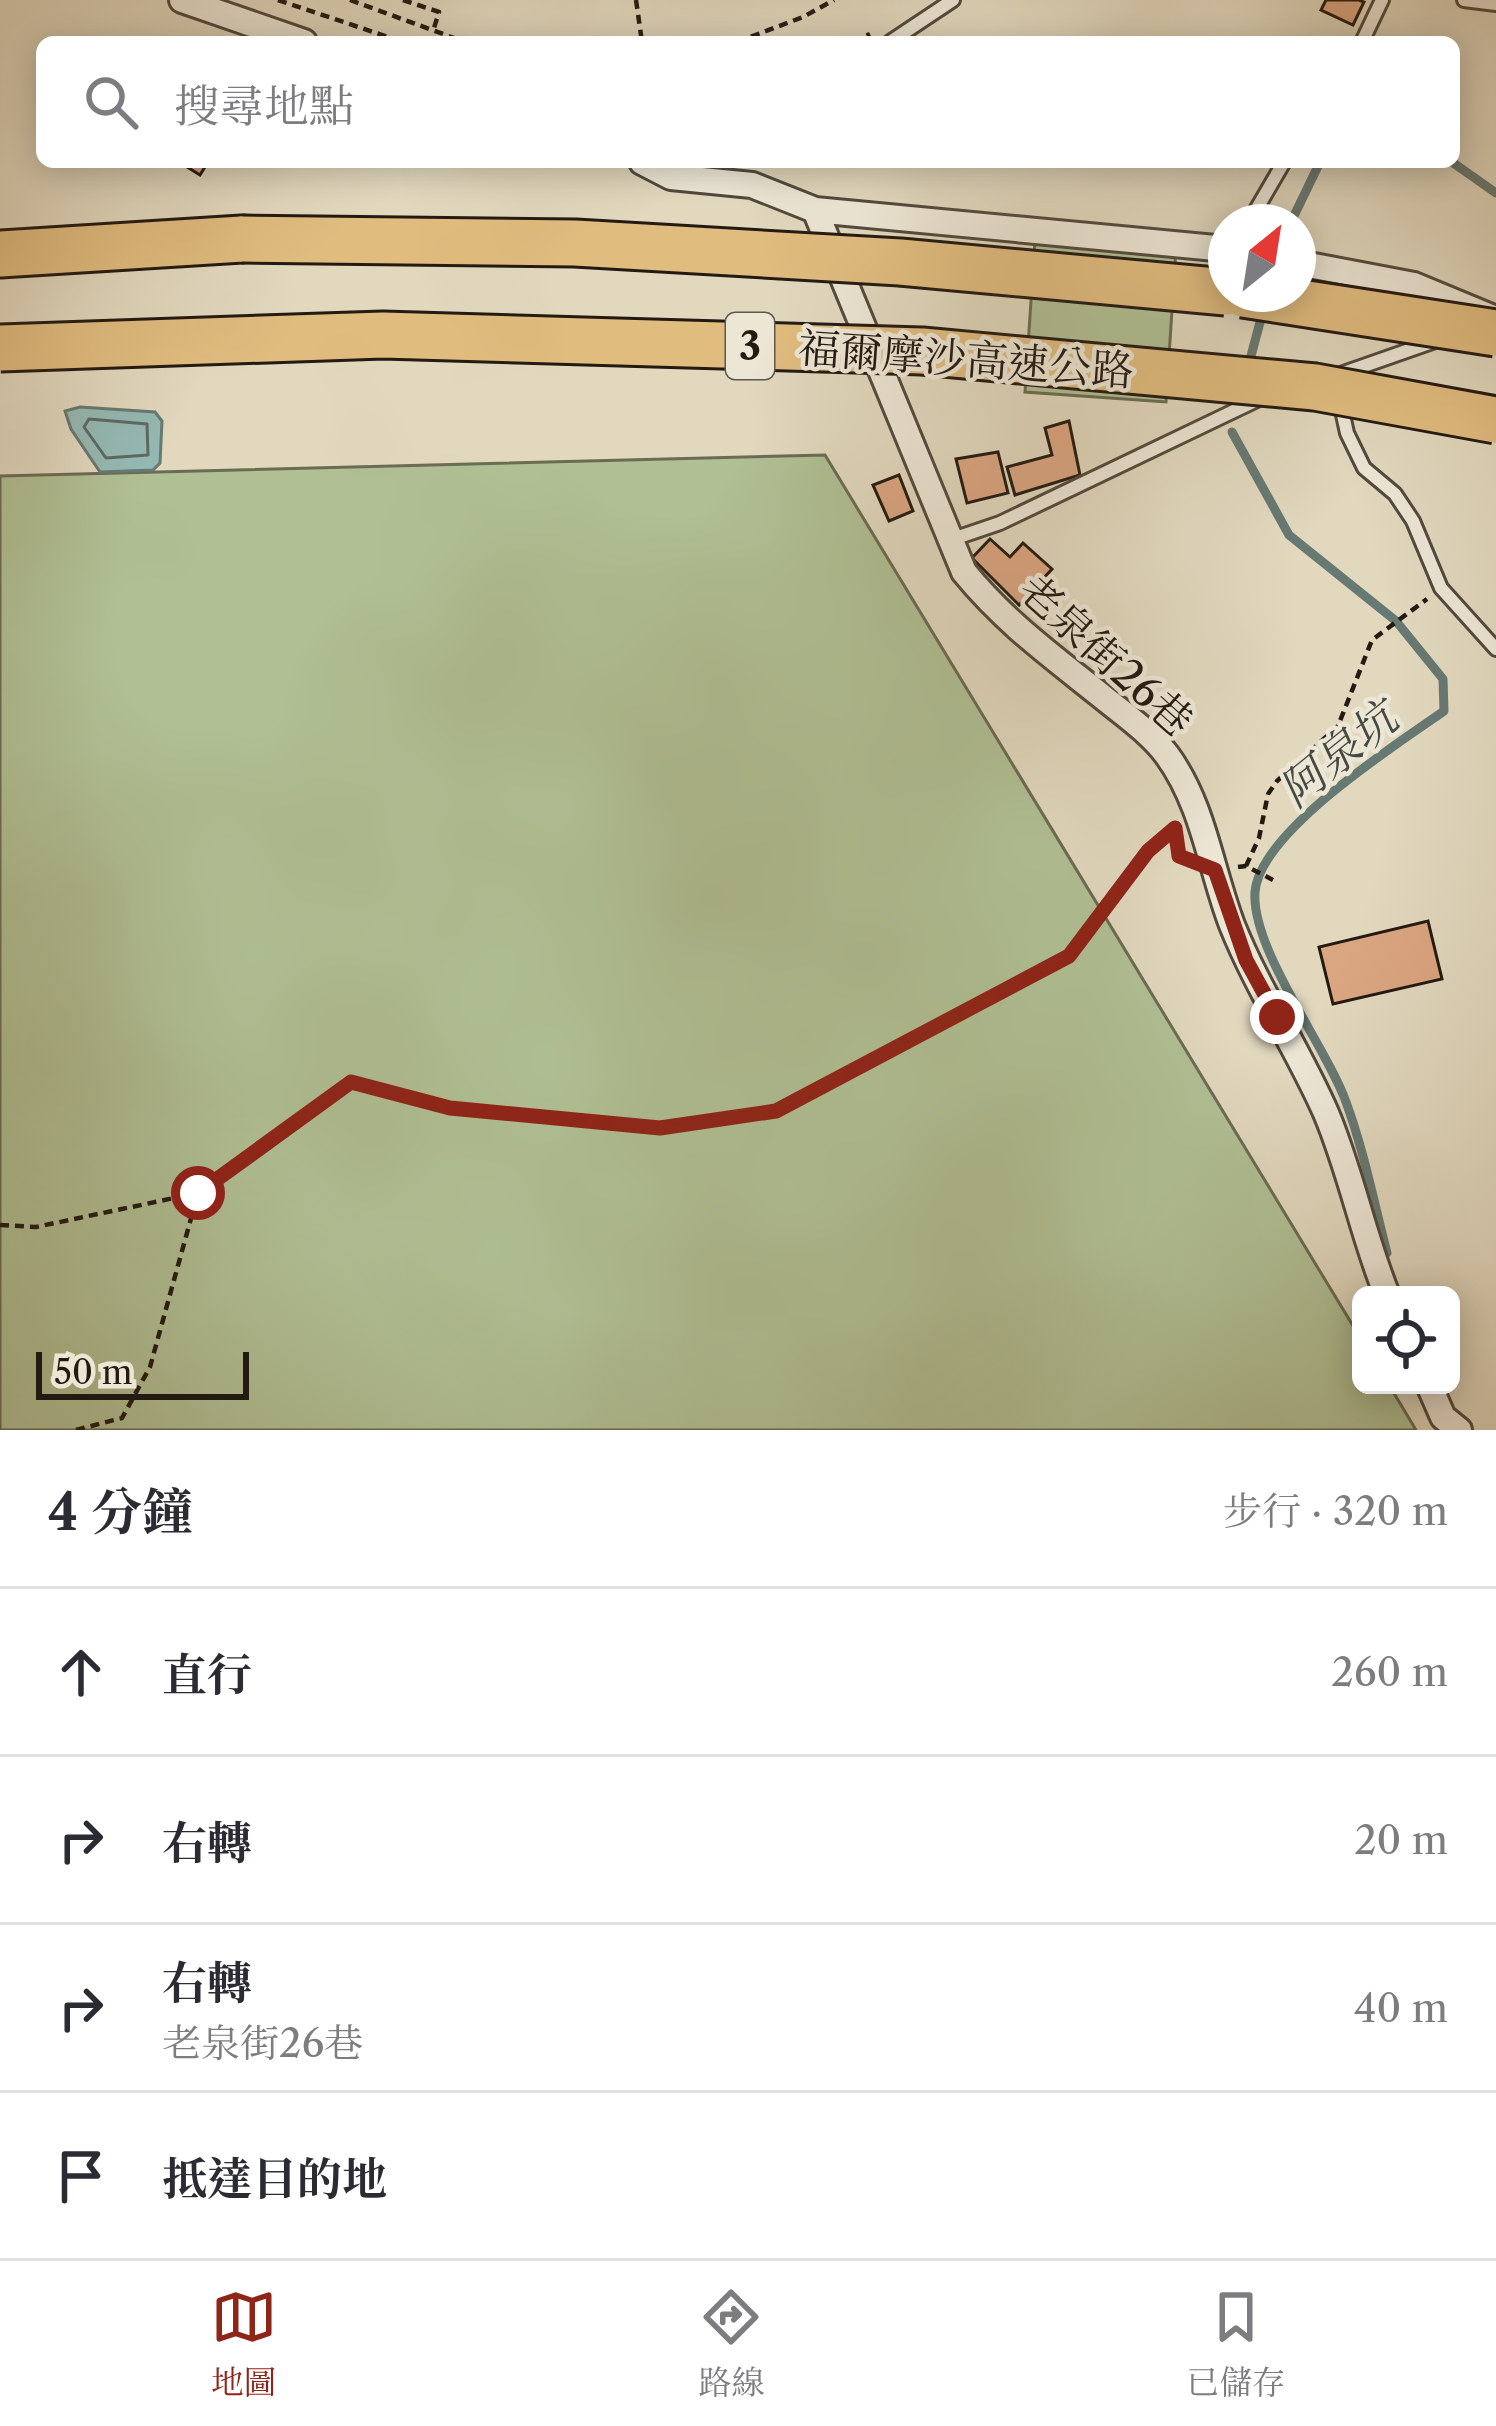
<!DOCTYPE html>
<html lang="zh-TW">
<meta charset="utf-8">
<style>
body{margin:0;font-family:"Libre Caslon Text","Noto Serif TC",serif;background:#f2f2f3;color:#2b2b33}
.controls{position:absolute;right:36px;bottom:36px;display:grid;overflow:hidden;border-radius:18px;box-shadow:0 6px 30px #0003}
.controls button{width:108px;height:108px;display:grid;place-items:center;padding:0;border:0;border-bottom:3px solid #e1e1e2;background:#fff;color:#2b2b33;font:60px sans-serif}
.compass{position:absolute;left:1208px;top:204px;width:108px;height:108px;border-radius:50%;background:#fff;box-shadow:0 6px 30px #0003;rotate:30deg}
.scale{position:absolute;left:36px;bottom:30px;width:213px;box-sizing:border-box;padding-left:12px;border:6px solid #231a12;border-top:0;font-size:33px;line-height:42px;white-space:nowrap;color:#231a12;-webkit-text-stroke:9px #ece6d5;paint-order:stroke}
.stop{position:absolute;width:36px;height:36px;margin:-27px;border:9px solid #8f2418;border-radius:50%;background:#fff}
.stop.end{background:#8f2418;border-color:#fff;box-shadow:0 3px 12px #0008}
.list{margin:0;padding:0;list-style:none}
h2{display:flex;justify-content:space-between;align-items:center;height:156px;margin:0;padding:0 48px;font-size:51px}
h2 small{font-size:39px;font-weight:400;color:#7c7c81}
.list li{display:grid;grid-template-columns:78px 1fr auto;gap:36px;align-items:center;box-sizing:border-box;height:168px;padding:0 48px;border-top:3px solid #e1e1e2}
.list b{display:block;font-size:45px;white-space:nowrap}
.list p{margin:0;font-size:39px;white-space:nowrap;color:#7c7c81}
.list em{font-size:39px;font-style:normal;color:#7c7c81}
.icon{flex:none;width:66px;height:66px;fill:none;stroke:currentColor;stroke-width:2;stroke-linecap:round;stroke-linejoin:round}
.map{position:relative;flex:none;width:1496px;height:1430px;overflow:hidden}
.search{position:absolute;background:#fff;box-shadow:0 6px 30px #0003;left:36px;right:36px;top:36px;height:132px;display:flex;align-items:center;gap:30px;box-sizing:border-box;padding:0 42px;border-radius:18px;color:#7c7c81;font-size:45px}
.sheet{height:828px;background:#fff}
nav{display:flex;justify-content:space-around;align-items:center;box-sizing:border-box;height:168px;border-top:3px solid #e1e1e2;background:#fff;font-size:33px;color:#7c7c81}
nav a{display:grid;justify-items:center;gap:6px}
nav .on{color:#8f2418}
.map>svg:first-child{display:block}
.green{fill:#b0bf94;stroke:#6a6c53;stroke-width:3}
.water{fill:#94b9b3;stroke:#677973;stroke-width:3}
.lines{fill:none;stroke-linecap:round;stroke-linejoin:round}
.shore{stroke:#5c6a62;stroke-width:3}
.stream{stroke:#677973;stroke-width:9}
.building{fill:#daa581;stroke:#231a12;stroke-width:3}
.lane-casing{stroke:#524a3d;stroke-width:18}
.street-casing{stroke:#524a3d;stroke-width:30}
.highway-casing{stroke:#231a12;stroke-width:51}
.path{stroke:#231a12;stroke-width:4.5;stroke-dasharray:9 6;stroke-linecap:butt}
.lane{stroke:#ece6d5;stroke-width:12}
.street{stroke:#ece6d5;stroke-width:24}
.highway{stroke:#e0bc7f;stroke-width:45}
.highway-bridge-casing{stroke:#231a12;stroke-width:51;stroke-linecap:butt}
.highway-bridge{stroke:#e0bc7f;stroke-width:45}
.route{stroke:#8f2418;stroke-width:15}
.labels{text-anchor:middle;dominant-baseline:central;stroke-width:9;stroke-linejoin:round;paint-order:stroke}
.shield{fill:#ece6d5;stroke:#5f574c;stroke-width:3}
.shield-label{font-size:39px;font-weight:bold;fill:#231a12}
.street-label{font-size:42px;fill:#231a12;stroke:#ece6d5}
.water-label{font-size:45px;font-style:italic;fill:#454a42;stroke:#ece6d5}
</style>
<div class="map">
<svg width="1496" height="1430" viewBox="0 0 1496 1430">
<rect width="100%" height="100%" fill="#e1d8be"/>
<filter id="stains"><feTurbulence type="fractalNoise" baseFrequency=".00167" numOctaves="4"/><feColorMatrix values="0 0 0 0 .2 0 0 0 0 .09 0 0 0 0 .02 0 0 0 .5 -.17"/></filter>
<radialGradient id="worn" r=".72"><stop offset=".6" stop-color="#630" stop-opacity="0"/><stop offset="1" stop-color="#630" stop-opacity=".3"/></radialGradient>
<path class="green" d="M 1035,240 L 1176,249 L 1166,402 L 1025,392 Z
M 825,455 L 1361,1339 L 1361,1385 L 1389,1385 L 1416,1430 L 0,1430 L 0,476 Z"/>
<path class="water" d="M 80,407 L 155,412 L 162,421 L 160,463 L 153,470 L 100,472 L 71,429 L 65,411 Z"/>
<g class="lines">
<path class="shore" d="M 89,419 L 147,424 L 148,455 L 106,458 L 84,427 Z"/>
<path class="stream" d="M 1452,162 L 1496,193
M 1291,222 L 1320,162
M 1247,371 L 1263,311
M 1232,432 L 1289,535 L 1396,621 L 1443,679 L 1444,711 C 1396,745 1260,831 1255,892 C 1251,949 1326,1046 1346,1102 C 1364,1151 1374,1203 1387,1253"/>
</g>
<path class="building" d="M 1326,0 L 1359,0 L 1364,2 L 1353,25 L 1321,10 Z
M 179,162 L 208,162 L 200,175 Z
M 1069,421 L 1080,475 L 1015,495 L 1007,467 L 1052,455 L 1045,428 Z
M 998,452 L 1008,493 L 967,503 L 956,459 Z
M 899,475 L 913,511 L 889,521 L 873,485 Z
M 990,539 L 1010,557 L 1023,543 L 1052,569 L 1019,605 L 972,558 Z
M 1428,921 L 1442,979 L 1333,1004 L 1319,947 Z"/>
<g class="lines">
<defs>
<path id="lane" d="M 1464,0 L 1496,4
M 890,42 L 953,0
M 1362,42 L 1382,0
M 1249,222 L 1284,162
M 1335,376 L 1435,341
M 1340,401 L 1347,433 L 1364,468 L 1395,494 L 1413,521 L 1441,588 L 1496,649
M 950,540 L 1000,523 L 1259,399"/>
<path id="street" d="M 182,0 L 304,42
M 642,162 L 671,177 L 752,185 L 815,210 L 1226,249
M 815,210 L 964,572 C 1005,622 1049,654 1099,694 C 1122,713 1149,731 1167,755 C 1204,806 1210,867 1232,925 C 1258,990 1298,1049 1326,1113 C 1351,1172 1363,1236 1387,1295
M 1298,263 L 1414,285 L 1491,317
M 1429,1385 L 1443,1417 L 1459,1430"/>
<path id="highway" d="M 0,254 L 242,239"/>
</defs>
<use href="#lane" class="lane-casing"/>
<use href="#street" class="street-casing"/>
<use href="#highway" class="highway-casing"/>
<path class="path" d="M 278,0 L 403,42
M 350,0 L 465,42
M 403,0 L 439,12 L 434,28
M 636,0 L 642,42
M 737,42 L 803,17 L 834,0
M 853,42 L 870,34
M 1246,866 L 1259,838 L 1268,794 L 1277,781 L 1338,726 L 1372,640 L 1427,599
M 1238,867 L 1246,866 L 1273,880
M 0,1225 L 36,1227 L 198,1193
M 76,1430 L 122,1418 L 150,1367 L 198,1193 L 351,1082 L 450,1108 L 660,1128 L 776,1111 L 1069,955 L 1147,851 L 1176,828"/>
<use href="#lane" class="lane"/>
<use href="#street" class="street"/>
<use href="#highway" class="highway"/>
<defs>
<path id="highway-bridge" d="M 242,239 L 575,243 L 900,262 L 1226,292
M 1243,294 L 1496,333
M 0,348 L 383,335 L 922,351 L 1315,387 L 1496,420"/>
</defs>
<use href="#highway-bridge" class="highway-bridge-casing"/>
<use href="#highway-bridge" class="highway-bridge"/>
</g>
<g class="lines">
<path class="route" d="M 198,1193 L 351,1082 L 450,1108 L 660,1128 L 776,1111 L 1069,956 L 1148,851 L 1175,828 L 1179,856 L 1215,870 L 1246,960 L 1277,1017"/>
</g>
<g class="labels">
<rect class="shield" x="726" y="313" width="48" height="66" rx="9"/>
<g class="shield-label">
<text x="750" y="346">3</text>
</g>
<g class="street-label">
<text transform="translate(966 359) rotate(4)">福爾摩沙高速公路</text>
<text transform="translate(1106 655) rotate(42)">老泉街26巷</text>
</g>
<g class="water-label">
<text transform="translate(1338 754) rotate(-39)">阿泉坑</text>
</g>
</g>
<rect width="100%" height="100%" filter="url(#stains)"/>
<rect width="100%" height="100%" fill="url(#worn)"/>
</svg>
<div class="controls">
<button><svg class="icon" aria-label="locate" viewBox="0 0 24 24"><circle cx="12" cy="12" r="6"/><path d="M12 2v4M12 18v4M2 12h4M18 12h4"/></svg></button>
</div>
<svg class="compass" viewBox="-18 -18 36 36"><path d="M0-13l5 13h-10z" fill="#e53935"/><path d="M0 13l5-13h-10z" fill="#7c7c81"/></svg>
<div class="scale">50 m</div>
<div class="stop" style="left:198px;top:1193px"></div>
<div class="stop end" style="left:1277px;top:1017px"></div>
<div class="search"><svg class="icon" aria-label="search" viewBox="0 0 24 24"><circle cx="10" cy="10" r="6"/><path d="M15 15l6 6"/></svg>搜尋地點</div>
</div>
<section class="sheet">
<h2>4 分鐘<small>步行 · 320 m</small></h2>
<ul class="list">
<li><svg class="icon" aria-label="ahead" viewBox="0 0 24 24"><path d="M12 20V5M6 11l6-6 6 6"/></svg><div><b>直行</b></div><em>260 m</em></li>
<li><svg class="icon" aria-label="right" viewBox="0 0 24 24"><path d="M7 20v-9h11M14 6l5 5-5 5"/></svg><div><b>右轉</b></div><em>20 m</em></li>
<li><svg class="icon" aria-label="right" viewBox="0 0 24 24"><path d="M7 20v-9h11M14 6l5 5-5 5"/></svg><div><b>右轉</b><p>老泉街26巷</p></div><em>40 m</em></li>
<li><svg class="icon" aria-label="arrive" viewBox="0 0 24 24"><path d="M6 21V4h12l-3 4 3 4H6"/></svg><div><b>抵達目的地</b></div></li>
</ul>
</section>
<nav>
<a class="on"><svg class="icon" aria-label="map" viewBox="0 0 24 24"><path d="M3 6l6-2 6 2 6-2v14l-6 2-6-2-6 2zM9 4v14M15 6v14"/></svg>地圖</a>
<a><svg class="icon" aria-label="directions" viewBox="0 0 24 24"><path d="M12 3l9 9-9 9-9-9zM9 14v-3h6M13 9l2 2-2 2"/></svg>路線</a>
<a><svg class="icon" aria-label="saved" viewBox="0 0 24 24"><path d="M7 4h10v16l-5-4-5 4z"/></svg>已儲存</a>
</nav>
